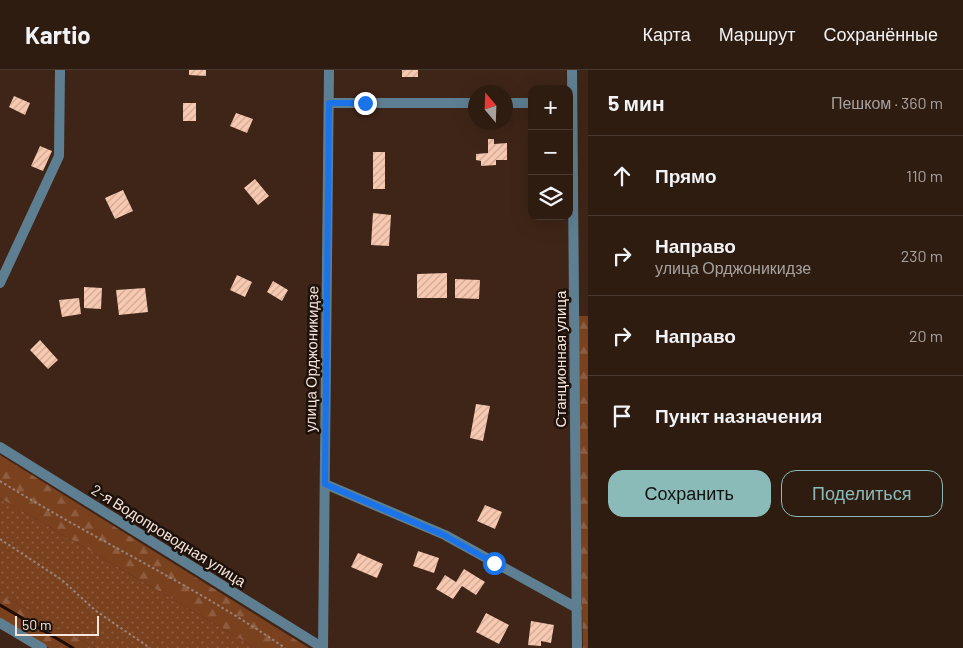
<!DOCTYPE html>
<html lang="ru">
<meta charset="utf-8">
<style>
body{margin:0;font-family:Barlow,sans-serif;background:#3a291f;color:#f1f3f6}
.controls{position:absolute;right:15px;top:15px;display:grid;overflow:hidden;border-radius:10px;box-shadow:0 5px 20px #0002}
.controls button{width:45px;height:45px;display:grid;place-items:center;padding:0;border:0;border-bottom:1px solid #493a31;background:#2e1c11;color:#f1f3f6;font:25px sans-serif}
.compass{position:absolute;left:468px;top:15px;width:45px;height:45px;border-radius:50%;background:#2e1c11;box-shadow:0 5px 20px #0002;rotate:341deg}
.scale{position:absolute;left:15px;bottom:12px;width:84px;box-sizing:border-box;padding-left:5px;border:2px solid #f6e4db;border-top:0;font-size:14px;line-height:18px;white-space:nowrap;color:#f6e4db;-webkit-text-stroke:4px #1d110b;paint-order:stroke}
.stop{position:absolute;width:15px;height:15px;margin:-11px;border:4px solid #1a73e8;border-radius:50%;background:#fff}
.stop.end{background:#1a73e8;border-color:#fff;box-shadow:0 1px 5px #0008}
.list{margin:0;padding:0;list-style:none}
h2{display:flex;justify-content:space-between;align-items:center;height:65px;margin:0;padding:0 20px;font-size:21px}
h2 small{font-size:16px;font-weight:400;color:#a7a19f}
.list li{display:grid;grid-template-columns:32px 1fr auto;gap:15px;align-items:center;box-sizing:border-box;height:80px;padding:0 20px;border-top:1px solid #493a31}
.list b{display:block;font-size:19px;white-space:nowrap}
.list p{margin:0;font-size:16px;white-space:nowrap;color:#a7a19f}
.list em{font-size:16px;font-style:normal;color:#a7a19f}
.actions{display:flex;gap:10px;padding:15px 20px}
.actions a{flex:1;padding:11px 0;border:1px solid #8bbbb9;border-radius:15px;text-align:center;font-size:18px;color:#8bbbb9}
.actions .main{background:#8bbbb9;color:#111}
.icon{flex:none;width:28px;height:28px;fill:none;stroke:currentColor;stroke-width:2;stroke-linecap:round;stroke-linejoin:round}
.map{position:relative;flex:none;width:588px;height:578px;overflow:hidden}
header{display:flex;align-items:center;gap:30px;box-sizing:border-box;height:70px;padding:0 25px;background:#2e1c11;border-bottom:1px solid #493a31}
header strong{font-size:24px}
nav{display:flex;gap:28px;margin-inline-start:auto;font-size:18px}
main{display:flex}
aside{flex:1;background:#2e1c11}
.map>svg:first-child{display:block}
.grass{fill:url(#grass-dots)}
.forest{fill:url(#forest-firs)}
.lines{fill:none;stroke-linecap:round;stroke-linejoin:round}
.stream{stroke:#210c02;stroke-width:3}
.building{fill:url(#building-hatch)}
.path{stroke:#998378;stroke-width:2;stroke-dasharray:2.5 2.5;stroke-linecap:butt}
.street{stroke:#5e7f92;stroke-width:10}
.route{stroke:#1a73e8;stroke-width:6}
.labels{text-anchor:middle;dominant-baseline:central;stroke-width:5;stroke-linejoin:round;paint-order:stroke}
.street-label{font-size:15px;fill:#f6e4db;stroke:#1d110b}
</style>
<header>
<strong>Kartio</strong>
<nav><a>Карта</a><a>Маршрут</a><a>Сохранённые</a></nav>
</header>
<main>
<div class="map">
<svg width="588" height="578" viewBox="0 0 588 578">
<defs>
<pattern id="grass-dots" width="8" height="8" patternUnits="userSpaceOnUse" patternTransform="scale(1.25)"><rect width="8" height="8" fill="#7a411f"/><path d="M2 2h.1M6 6h.1" fill="none" stroke="#8e5c3f" stroke-width="1.8" stroke-linecap="round"/></pattern>
<pattern id="forest-firs" width="22" height="20" patternUnits="userSpaceOnUse" patternTransform="scale(1.25)"><rect width="22" height="20" fill="#7a411f"/><path d="M5 1l3.5 6h-7zM16 11l3.5 6h-7z" fill="#8e5c3f"/></pattern>
<pattern id="building-hatch" width="6" height="6" patternUnits="userSpaceOnUse" patternTransform="scale(1.25)"><rect width="6" height="6" fill="#f8c9b1"/><path d="M-1 1l2-2M0 6l6-6M5 7l2-2" fill="none" stroke="#cca895"/></pattern>
</defs>
<rect width="100%" height="100%" fill="#3e2517"/>
<path class="grass" d="M 0,428 L 256,578 L 95,578 L 0,524 Z"/>
<path class="forest" d="M 575,246 L 588,246 L 588,578 L 583,578 Z
M 0,385 L 309,578 L 256,578 L 0,428 Z
M 0,524 L 95,578 L 49,578 L 0,548 Z"/>
<g class="lines">
<path class="stream" d="M 0,535 L 73,578"/>
</g>
<path class="building" d="M 189,0 L 206,0 L 206,6 L 189,5 Z
M 402,0 L 418,0 L 418,7 L 402,7 Z
M 14,26 L 30,33 L 25,45 L 9,37 Z
M 183,33 L 196,33 L 196,51 L 183,51 Z
M 236,43 L 253,49 L 247,63 L 230,56 Z
M 488,69 L 494,69 L 494,74 L 507,73 L 507,90 L 496,90 L 496,95 L 481,96 L 481,91 L 476,90 L 476,84 L 488,83 Z
M 40,76 L 52,81 L 43,101 L 31,96 Z
M 373,82 L 385,82 L 385,119 L 373,119 Z
M 255,109 L 269,126 L 258,135 L 244,118 Z
M 123,120 L 133,141 L 115,149 L 105,128 Z
M 373,143 L 391,145 L 389,176 L 371,175 Z
M 447,203 L 447,228 L 417,228 L 417,204 Z
M 237,205 L 252,212 L 245,227 L 230,220 Z
M 455,209 L 480,210 L 479,229 L 455,228 Z
M 273,211 L 288,220 L 282,231 L 267,222 Z
M 84,217 L 102,218 L 101,239 L 84,238 Z
M 145,218 L 148,242 L 119,245 L 116,220 Z
M 79,228 L 81,244 L 62,247 L 59,230 Z
M 40,270 L 58,290 L 48,299 L 30,280 Z
M 476,334 L 490,336 L 483,371 L 470,368 Z
M 485,435 L 502,442 L 495,459 L 477,451 Z
M 418,481 L 439,488 L 434,503 L 413,496 Z
M 358,483 L 383,494 L 377,508 L 351,497 Z
M 464,499 L 485,512 L 476,525 L 462,516 L 453,529 L 436,519 L 445,505 L 456,512 Z
M 486,543 L 509,555 L 499,574 L 476,562 Z
M 531,551 L 554,555 L 551,573 L 541,571 L 541,576 L 528,575 Z"/>
<g class="lines">
<path class="path" d="M 0,411 C 93,469 194,515 285,578
M 0,469 L 62,510 L 96,541 L 150,578"/>
<path class="street" d="M 572,0 L 577,578
M 329,33 L 476,33
M 506,33 L 532,33
M 0,213 L 59,86 L 60,0
M 0,377 L 323,578
M 325,414 L 445,465 L 577,538
M 0,553 L 42,578
M 323,578 L 329,0"/>
</g>
<g class="lines">
<path class="route" d="M 365,33 L 329,33 L 325,414 L 444,465 L 494,493"/>
</g>
<g class="labels">
<g class="street-label">
<text transform="translate(311 289) rotate(-89)">улица Орджоникидзе</text>
<text transform="translate(560 289) rotate(-90)">Станционная улица</text>
<text transform="translate(169 465) rotate(32)">2-я Водопроводная улица</text>
</g>
</g>
</svg>
<div class="controls">
<button>+</button>
<button>−</button>
<button><svg class="icon" aria-label="layers" viewBox="0 0 24 24"><path d="M12 4l9 5-9 5-9-5zM3 14l9 5 9-5"/></svg></button>
</div>
<svg class="compass" viewBox="-18 -18 36 36"><path d="M0-13l5 13h-10z" fill="#e53935"/><path d="M0 13l5-13h-10z" fill="#a7a19f"/></svg>
<div class="scale">50 m</div>
<div class="stop" style="left:494px;top:493px"></div>
<div class="stop end" style="left:365px;top:33px"></div>
</div>
<aside>
<h2>5 мин<small>Пешком · 360 m</small></h2>
<ul class="list">
<li><svg class="icon" aria-label="ahead" viewBox="0 0 24 24"><path d="M12 20V5M6 11l6-6 6 6"/></svg><div><b>Прямо</b></div><em>110 m</em></li>
<li><svg class="icon" aria-label="right" viewBox="0 0 24 24"><path d="M7 20v-9h11M14 6l5 5-5 5"/></svg><div><b>Направо</b><p>улица Орджоникидзе</p></div><em>230 m</em></li>
<li><svg class="icon" aria-label="right" viewBox="0 0 24 24"><path d="M7 20v-9h11M14 6l5 5-5 5"/></svg><div><b>Направо</b></div><em>20 m</em></li>
<li><svg class="icon" aria-label="arrive" viewBox="0 0 24 24"><path d="M6 21V4h12l-3 4 3 4H6"/></svg><div><b>Пункт назначения</b></div></li>
</ul>
<div class="actions"><a class="main">Сохранить</a><a>Поделиться</a></div>
</aside>
</main>
